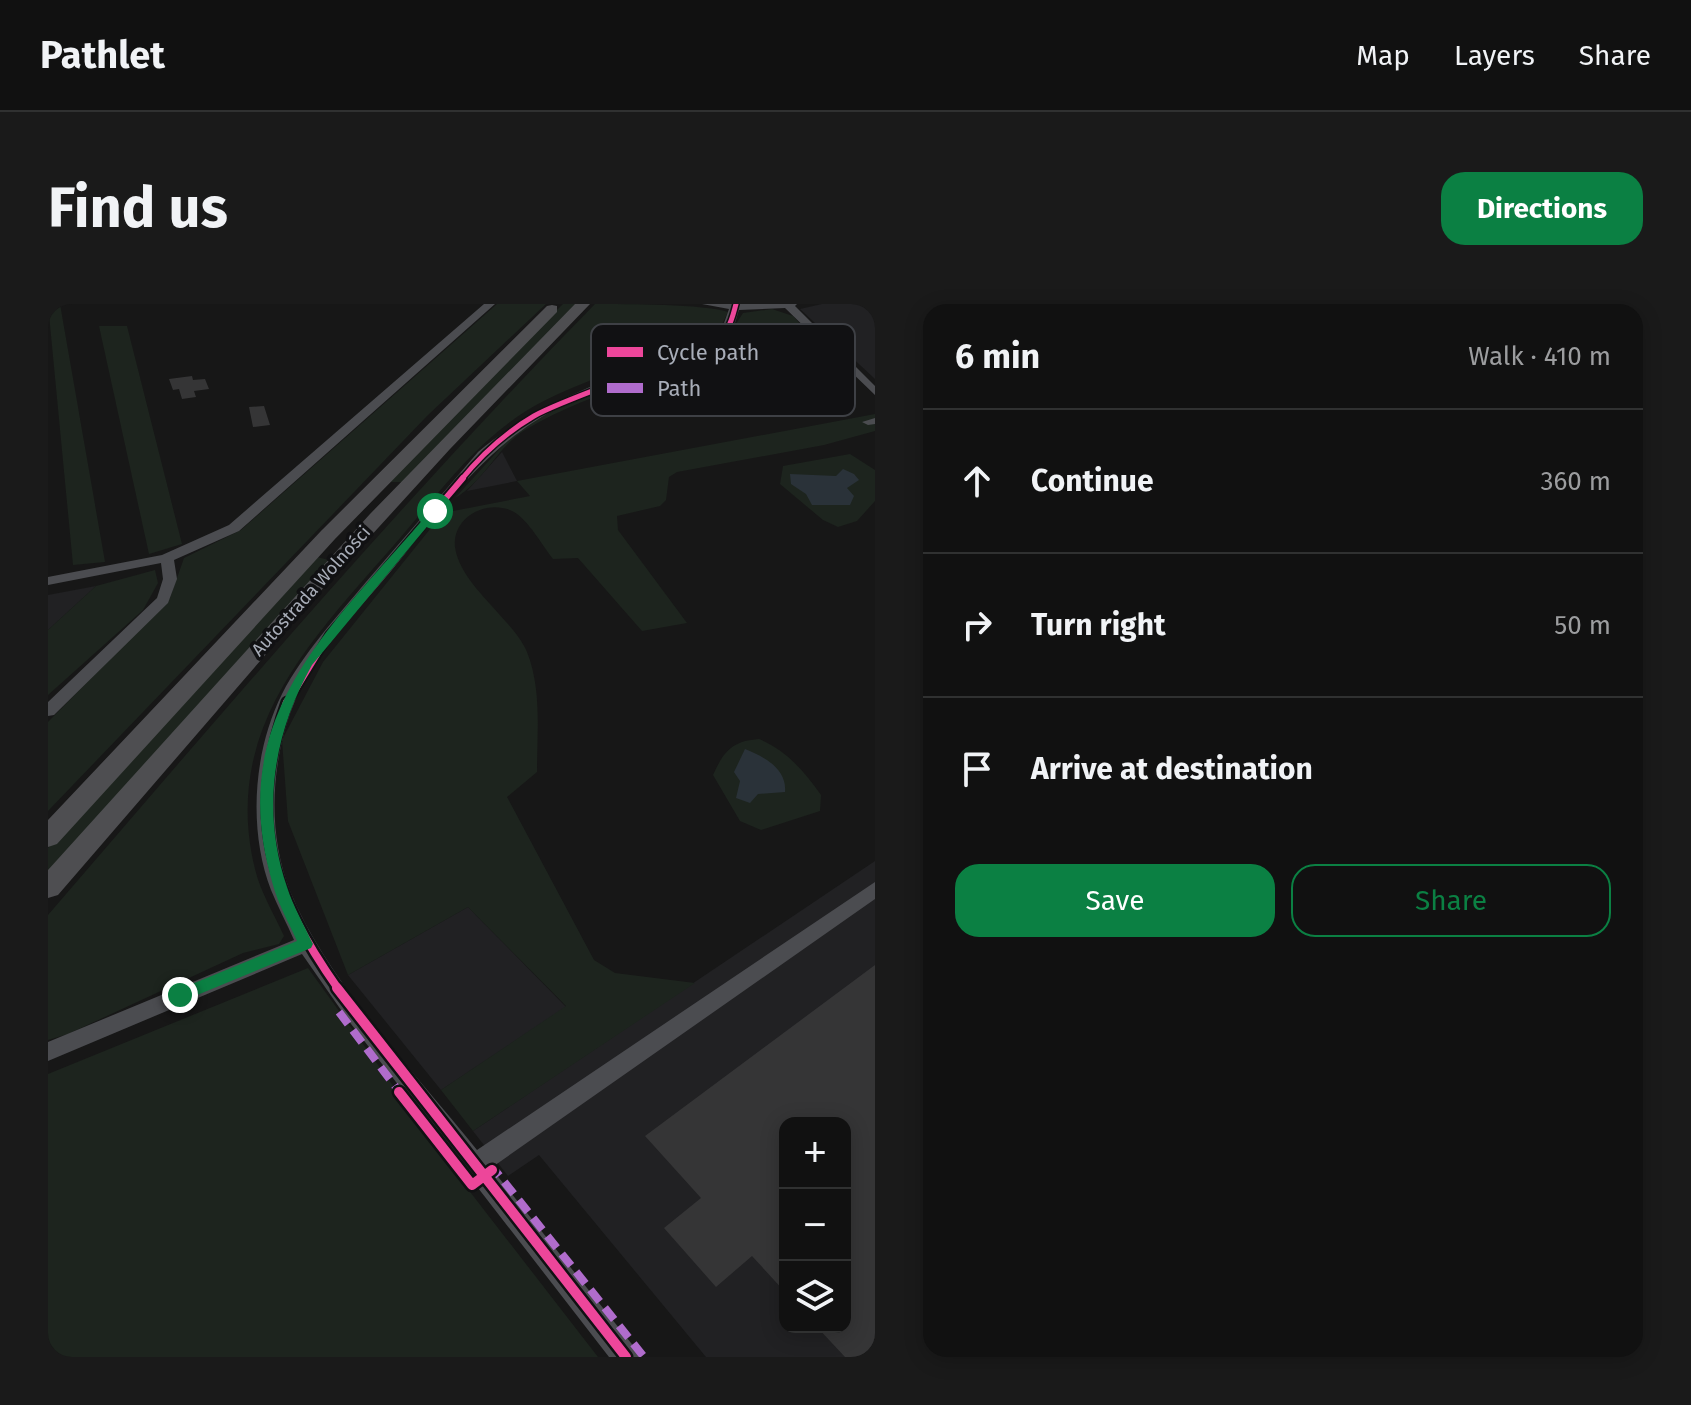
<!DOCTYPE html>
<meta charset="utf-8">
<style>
body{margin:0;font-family:"Fira Sans",sans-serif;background:#1a1a1a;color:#f1f3f6}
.controls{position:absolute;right:24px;bottom:24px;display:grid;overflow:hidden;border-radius:16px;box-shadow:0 4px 20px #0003}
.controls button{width:72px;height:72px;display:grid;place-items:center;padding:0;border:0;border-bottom:2px solid #303131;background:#111;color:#f1f3f6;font:40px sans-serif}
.stop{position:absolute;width:24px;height:24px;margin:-18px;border:6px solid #0b8043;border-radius:50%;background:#fff}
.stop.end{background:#0b8043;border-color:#fff;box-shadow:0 2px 8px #0008}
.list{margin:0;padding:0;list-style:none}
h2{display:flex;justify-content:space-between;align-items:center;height:104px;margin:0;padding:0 32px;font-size:34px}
h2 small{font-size:26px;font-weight:400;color:#9c9d9f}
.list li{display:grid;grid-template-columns:52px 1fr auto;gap:24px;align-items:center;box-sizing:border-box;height:144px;padding:0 32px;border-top:2px solid #303131}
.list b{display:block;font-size:30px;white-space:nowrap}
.list em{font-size:26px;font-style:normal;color:#9c9d9f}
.actions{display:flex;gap:16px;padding:24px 32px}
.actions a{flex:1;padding:18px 0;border:2px solid #0b8043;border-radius:24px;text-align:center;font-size:28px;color:#0b8043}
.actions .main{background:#0b8043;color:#fff}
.icon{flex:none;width:44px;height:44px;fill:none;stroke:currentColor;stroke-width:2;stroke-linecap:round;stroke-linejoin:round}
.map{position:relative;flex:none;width:827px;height:1053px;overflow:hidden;border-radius:24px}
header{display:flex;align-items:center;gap:48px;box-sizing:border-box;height:112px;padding:0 40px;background:#111;border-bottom:2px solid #303131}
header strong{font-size:38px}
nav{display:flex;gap:44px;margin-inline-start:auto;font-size:28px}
.intro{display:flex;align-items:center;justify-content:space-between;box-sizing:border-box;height:192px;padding:0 48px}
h1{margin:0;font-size:56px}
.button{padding:20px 36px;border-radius:24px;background:#0b8043;color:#fff;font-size:28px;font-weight:700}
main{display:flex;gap:48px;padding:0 48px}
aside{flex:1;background:#111;border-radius:24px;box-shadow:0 4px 20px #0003}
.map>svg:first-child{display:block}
.built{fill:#212123;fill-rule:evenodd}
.green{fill:#1d241e}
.water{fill:#2a3239}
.building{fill:#353536}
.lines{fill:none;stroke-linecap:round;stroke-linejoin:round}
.minor{fill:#4b4c50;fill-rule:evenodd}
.highway{fill:#4e4e51;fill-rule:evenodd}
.quiet{stroke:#b06ccc;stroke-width:8;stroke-dasharray:15 8;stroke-linecap:butt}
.cycleway-far3-casing{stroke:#111113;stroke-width:8}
.cycleway-far2-casing{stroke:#111113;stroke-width:10}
.cycleway-far1-casing{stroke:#111113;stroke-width:13}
.cycleway-casing{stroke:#111113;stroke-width:15}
.cycleway-far3{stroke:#ed469a;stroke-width:5}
.cycleway-far2{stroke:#ed469a;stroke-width:6}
.cycleway-far1{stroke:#ed469a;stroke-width:8}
.cycleway{stroke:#ed469a;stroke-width:10}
.route{fill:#0b8043}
.labels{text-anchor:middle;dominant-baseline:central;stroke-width:7;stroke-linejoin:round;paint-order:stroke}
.far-street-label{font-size:18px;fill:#a8adb8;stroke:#111113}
.key{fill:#111113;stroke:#3e4045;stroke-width:2}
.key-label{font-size:22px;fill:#a8adb8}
</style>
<header>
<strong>Pathlet</strong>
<nav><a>Map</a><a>Layers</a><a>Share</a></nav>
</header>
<div class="intro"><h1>Find us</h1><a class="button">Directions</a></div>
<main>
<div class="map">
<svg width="827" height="1053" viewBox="0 0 827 1053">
<rect width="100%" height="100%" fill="#171717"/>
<path class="built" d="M 774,0 L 827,0 L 827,75 L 752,5 Z
M 454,148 L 469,177 L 419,187 Z
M 48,282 L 0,326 L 0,291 Z
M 827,557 L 827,1053 L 658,1053 L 491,851 L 460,872 L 425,827 ZM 737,819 L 797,819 L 797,1023 L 737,1023 Z
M 420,603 L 518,703 L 393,786 L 300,671 Z"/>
<path class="green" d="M 0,0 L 12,0 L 57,258 L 25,261 Z
M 449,0 L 498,0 L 380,111 L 0,507 L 0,418 L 122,294 L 136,254 L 193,226 Z
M 515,0 L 530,0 L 355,178 L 340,178 L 417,96 Z
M 547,0 C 579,0 656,0 680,8 L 674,20 L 662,31 C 604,59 531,74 478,107 C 425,140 386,195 346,241 C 263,336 173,426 207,565 C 212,587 226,610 236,632 L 231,640 L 195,649 L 20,730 L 0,736 L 0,611 C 179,403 356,195 547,0 Z
M 724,5 L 745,12 L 771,41 C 670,57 566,74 477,126 C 449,143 436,178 407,194 L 467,128 L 520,98 L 662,41 L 680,32 L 695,9 Z
M 51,22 L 79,22 L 134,240 L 101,250 Z
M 827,110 L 827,127 L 776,141 L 629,168 L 621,173 L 618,196 L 612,202 L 569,212 L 570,226 L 639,319 L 594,327 L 530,254 L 505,255 C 494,241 481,217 466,208 C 441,194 404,212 407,243 C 412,281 465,315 479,348 C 494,386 489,428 489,468 L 459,493 L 546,656 L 567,669 L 647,679 L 425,827 L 393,786 L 518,702 L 420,603 L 300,671 L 240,517 L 234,436 L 275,358 L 395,209 L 482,192 L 469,177 Z
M 802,150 L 827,166 L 827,197 L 809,217 L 790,223 L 775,216 L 732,180 L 735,162 Z
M 269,253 L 281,256 L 0,573 L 0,544 L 185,339 Z
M 107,266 L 110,279 L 95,306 L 0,391 L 0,326 L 48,282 Z
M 711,435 C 739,447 756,467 773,491 L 772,507 L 713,526 L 692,517 L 665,471 C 676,447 684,437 711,435 Z
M 260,664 L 416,880 L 550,1053 L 0,1053 L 0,770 Z"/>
<path class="water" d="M 795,165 L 806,170 L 811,176 L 799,184 L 806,192 L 802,201 L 764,201 L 758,190 L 743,180 L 742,170 L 788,172 Z
M 697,445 C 717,453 739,465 737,488 L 710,490 L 702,499 L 688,494 L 692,477 L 686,468 Z"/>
<path class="building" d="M 144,72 L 145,76 L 157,75 L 161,85 L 146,87 L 148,93 L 134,95 L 131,85 L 125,86 L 121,75 Z
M 216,102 L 222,121 L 205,123 L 201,103 Z
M 827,661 L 827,1053 L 797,1053 L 769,1023 L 797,1023 L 797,819 L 737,819 L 737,988 L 704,952 L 668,983 L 616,924 L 653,894 L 597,832 Z"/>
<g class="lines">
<path class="minor" d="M 436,0 L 447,0 L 191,227 L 126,256 L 129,275 L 120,299 L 6,411 L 0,412 L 0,398 L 109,294 L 115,275 L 113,259 L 0,281 L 0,273 L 114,251 L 181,221 Z
M 654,0 L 749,0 L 747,2 L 827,82 L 827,91 L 737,4 L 691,6 C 689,11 688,18 685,23 C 667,52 552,84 516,101 C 441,137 395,204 343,267 C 312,304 269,347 249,392 C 223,452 218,526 242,587 C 278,676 368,770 429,846 L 827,578 L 827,595 L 443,864 L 587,1044 L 591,1053 L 561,1053 L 300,716 L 254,650 L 0,757 L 0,738 L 246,636 C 239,620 230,603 223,586 C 200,526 205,448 234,390 C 255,349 289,313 318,278 C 355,235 393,192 430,148 C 498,91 578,72 657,36 L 675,22 L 681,5 Z
M 827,114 L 827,120 L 820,121 L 814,118 Z"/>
<path class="highway" d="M 527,0 L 542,0 L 402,145 L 269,291 L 10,591 L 0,594 L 0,566 L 322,210 Z
M 504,1 L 509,2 L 509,8 L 287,235 L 9,540 L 0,543 L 0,516 L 273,227 L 499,2 Z"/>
<path class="quiet" d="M 291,708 L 356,794
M 441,869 L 446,865 L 596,1053"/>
<defs>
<path id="cycleway-far3" d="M 413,176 C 434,150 457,129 486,112 C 526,89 660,51 680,23 C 684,17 686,7 688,0"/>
<path id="cycleway-far2" d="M 239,400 L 281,331 L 415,174"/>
<path id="cycleway-far1" d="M 239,398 C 198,514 222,588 291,686"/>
<path id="cycleway" d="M 289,684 L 578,1053
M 351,788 L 424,881 L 444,866"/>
</defs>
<use href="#cycleway-far3" class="cycleway-far3-casing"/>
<use href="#cycleway-far2" class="cycleway-far2-casing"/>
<use href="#cycleway-far1" class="cycleway-far1-casing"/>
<use href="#cycleway" class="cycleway-casing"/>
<use href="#cycleway-far3" class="cycleway-far3"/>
<use href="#cycleway-far2" class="cycleway-far2"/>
<use href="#cycleway-far1" class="cycleway-far1"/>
<use href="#cycleway" class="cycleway"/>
</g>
<path class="route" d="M 384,205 L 392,207 L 264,361 C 225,430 213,507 239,583 C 245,602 256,621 265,640 L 263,644 L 137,696 L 127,696 L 127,687 L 249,637 C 241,619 230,600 225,581 C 174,411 284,323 384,205 Z"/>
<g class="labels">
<g class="far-street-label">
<text transform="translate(263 287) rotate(-48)">Autostrada Wolności</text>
</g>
</g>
<rect x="543" y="20" width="264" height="92" rx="12" class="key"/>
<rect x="559" y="43" width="36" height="10" fill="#ed469a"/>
<rect x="559" y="79" width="36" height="10" fill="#b06ccc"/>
<g class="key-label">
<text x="609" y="56">Cycle path</text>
<text x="609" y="92">Path</text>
</g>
</svg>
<div class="controls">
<button>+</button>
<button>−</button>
<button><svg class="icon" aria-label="layers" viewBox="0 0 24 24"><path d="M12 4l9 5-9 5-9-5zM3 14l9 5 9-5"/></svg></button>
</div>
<div class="stop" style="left:387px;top:207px"></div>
<div class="stop end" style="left:132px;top:691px"></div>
</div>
<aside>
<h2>6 min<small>Walk · 410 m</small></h2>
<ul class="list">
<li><svg class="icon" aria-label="ahead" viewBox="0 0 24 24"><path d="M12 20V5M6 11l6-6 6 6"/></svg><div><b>Continue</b></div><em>360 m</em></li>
<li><svg class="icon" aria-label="right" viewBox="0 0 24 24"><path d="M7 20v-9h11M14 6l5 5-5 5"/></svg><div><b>Turn right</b></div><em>50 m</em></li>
<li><svg class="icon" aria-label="arrive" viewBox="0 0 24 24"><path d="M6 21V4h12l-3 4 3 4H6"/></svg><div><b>Arrive at destination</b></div></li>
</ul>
<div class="actions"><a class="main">Save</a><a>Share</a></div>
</aside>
</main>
